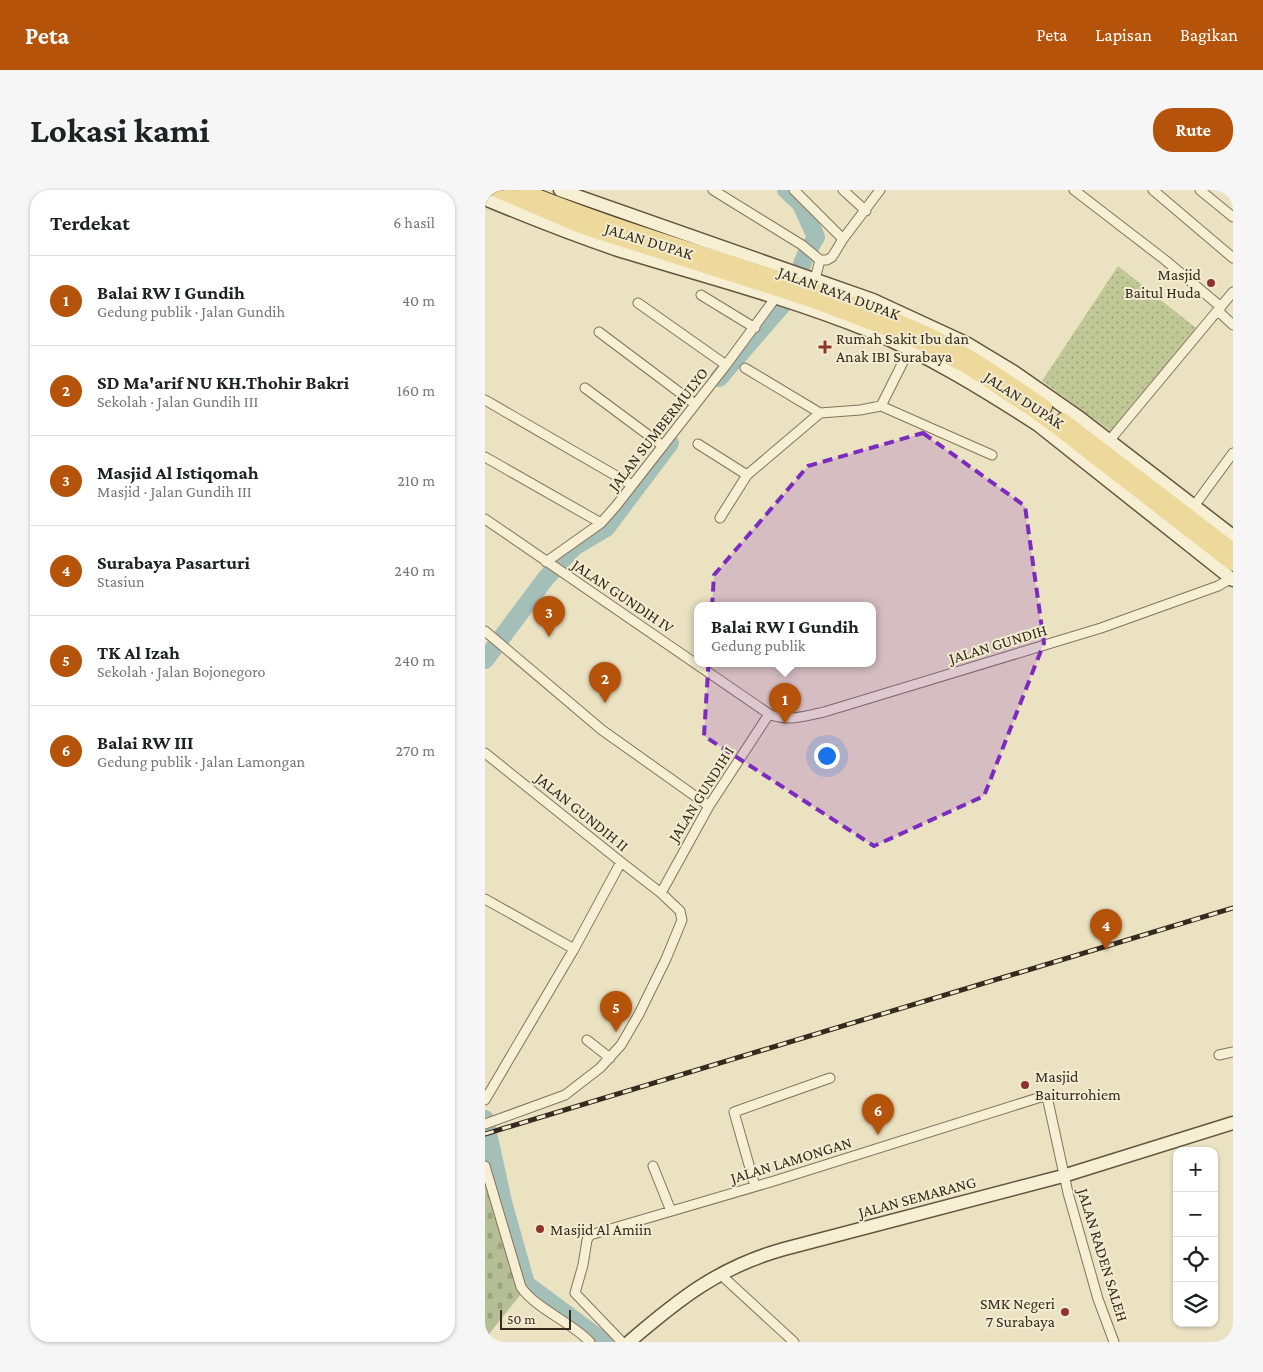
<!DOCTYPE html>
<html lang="id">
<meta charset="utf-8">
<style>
body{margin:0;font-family:"Crimson Pro",serif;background:#f6f6f6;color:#202124}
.controls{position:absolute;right:15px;bottom:15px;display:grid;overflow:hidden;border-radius:10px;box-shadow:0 1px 4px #0004}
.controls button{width:45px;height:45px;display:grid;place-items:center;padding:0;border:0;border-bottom:1px solid #e0e0e0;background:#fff;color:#202124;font:25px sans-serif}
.scale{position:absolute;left:15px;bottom:12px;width:71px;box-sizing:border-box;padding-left:5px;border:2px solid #352a1d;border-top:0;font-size:14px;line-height:18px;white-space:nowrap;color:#352a1d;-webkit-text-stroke:4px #f3ecd1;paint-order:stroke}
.you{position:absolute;left:341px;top:565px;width:18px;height:18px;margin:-12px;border:4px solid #fff;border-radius:50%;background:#1a73e8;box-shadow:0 0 0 8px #1a73e833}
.badge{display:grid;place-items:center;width:32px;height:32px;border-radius:50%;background:#b45309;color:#fff;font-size:16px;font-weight:700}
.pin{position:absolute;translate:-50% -41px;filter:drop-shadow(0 1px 2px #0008)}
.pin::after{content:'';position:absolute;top:26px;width:18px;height:15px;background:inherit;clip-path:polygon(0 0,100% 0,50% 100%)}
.popup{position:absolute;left:209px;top:412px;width:182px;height:65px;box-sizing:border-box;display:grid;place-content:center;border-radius:10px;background:#fff;filter:drop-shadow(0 1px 4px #0005);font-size:16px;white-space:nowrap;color:#757577}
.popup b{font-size:19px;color:#202124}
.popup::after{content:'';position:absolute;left:50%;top:100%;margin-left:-10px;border:10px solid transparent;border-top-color:#fff}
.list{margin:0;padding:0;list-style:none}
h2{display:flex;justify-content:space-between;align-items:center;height:65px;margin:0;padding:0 20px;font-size:21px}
h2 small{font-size:16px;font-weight:400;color:#757577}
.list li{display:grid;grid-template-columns:32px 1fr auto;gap:15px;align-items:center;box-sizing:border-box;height:90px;padding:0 20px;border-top:1px solid #e0e0e0}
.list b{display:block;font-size:19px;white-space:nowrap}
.list p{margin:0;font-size:16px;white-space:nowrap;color:#757577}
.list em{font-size:16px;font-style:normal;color:#757577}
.icon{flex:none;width:28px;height:28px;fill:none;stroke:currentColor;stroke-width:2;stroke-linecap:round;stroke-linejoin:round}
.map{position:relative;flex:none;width:748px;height:1152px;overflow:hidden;border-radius:20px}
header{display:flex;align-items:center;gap:30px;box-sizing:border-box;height:70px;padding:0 25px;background:#b45309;color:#fff}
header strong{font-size:24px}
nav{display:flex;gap:28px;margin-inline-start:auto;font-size:18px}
.intro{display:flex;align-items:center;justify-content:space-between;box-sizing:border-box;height:120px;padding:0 30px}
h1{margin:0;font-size:35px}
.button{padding:12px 22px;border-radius:20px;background:#b45309;color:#fff;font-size:18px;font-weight:700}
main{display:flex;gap:30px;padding:0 30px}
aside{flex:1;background:#fff;border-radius:20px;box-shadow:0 1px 4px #0004}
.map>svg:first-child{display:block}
.grass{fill:url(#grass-dots)}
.cemetery{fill:url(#cemetery-stones)}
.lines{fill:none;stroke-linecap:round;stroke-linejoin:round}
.river{stroke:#a4beb8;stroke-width:18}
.street-casing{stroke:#84735a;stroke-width:11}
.secondary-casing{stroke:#66543d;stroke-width:15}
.primary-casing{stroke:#52412e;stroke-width:16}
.street{stroke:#f7efd4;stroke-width:9}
.secondary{stroke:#f7efd4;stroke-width:12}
.primary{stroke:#edd99b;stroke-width:14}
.rail-casing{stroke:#352a1d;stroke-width:5}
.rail{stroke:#f3ecd1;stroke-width:3;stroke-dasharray:9;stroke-linecap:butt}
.marked{fill:#7b2cbf;fill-opacity:0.2;stroke:#7b2cbf;stroke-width:4;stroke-dasharray:10 6;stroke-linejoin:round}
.poi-dot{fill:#90332d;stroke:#f3ecd1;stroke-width:2}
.labels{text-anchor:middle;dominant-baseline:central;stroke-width:4;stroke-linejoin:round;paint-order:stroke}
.street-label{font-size:16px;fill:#352a1d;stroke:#f3ecd1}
.poi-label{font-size:16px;fill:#352a1d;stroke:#f3ecd1;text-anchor:start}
</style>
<header>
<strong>Peta</strong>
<nav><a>Peta</a><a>Lapisan</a><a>Bagikan</a></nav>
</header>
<div class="intro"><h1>Lokasi kami</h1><a class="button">Rute</a></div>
<main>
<aside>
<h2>Terdekat<small>6 hasil</small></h2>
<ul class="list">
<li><span class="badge">1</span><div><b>Balai RW I Gundih</b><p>Gedung publik · Jalan Gundih</p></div><em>40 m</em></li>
<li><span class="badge">2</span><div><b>SD Ma'arif NU KH.Thohir Bakri</b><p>Sekolah · Jalan Gundih III</p></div><em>160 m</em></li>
<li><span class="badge">3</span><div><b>Masjid Al Istiqomah</b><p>Masjid · Jalan Gundih III</p></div><em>210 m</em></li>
<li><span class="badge">4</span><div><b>Surabaya Pasarturi</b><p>Stasiun</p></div><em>240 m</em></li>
<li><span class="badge">5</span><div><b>TK Al Izah</b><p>Sekolah · Jalan Bojonegoro</p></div><em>240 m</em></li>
<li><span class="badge">6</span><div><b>Balai RW III</b><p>Gedung publik · Jalan Lamongan</p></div><em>270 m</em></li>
</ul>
</aside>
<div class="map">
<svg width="748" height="1152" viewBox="0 0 748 1152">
<defs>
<pattern id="grass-dots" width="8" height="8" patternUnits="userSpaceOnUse" patternTransform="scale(1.25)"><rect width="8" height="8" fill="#c0c996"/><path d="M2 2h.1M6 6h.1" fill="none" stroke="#9da37a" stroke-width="1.8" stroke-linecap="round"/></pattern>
<pattern id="cemetery-stones" width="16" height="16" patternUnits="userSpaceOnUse" patternTransform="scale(1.25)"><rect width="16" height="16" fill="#b6be95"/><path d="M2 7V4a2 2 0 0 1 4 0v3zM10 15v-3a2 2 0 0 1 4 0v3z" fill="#9da380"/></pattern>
</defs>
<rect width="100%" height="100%" fill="#ebe2c2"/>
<path class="grass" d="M 633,76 L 711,138 L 627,242 L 557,191 Z"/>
<path class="cemetery" d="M 0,955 L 40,1099 L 0,1149 Z"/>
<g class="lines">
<path class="river" d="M 234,188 L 305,106 L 321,64 L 331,47 L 316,14 L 301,0
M 0,470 L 61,388 L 89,357 L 121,338 L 185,253
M 0,929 L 18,1012 L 41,1094 L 119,1152"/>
<defs>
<path id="street" d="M 228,0 L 317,55 L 335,70 L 330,89
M 309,0 L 358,49
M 358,0 L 381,21
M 589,0 L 680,70 L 736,117
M 668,0 L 748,68
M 715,0 L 748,27
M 335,70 L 342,70 L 347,67 L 358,49 L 395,0
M 216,105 L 270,138
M 153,113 L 241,175
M 733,121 L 748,135
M 114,142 L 210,214
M 260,178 L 335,223
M 100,198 L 178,256
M 0,210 L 147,295
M 396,216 L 507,265
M 396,216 L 424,160
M 624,251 L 748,102
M 213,254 L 262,285
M 0,267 L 116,333
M 709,316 L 748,263
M 235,328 L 262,285 L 335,223 L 375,220 L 396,216
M 0,329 L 284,524 C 301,532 322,526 339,522 L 616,438 L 733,396 L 745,389
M 61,372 L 116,333 L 131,316 L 241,175 L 291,107
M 0,441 L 117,540 L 224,616
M 0,563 L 136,672 L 176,703 L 195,721 L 197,730 L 181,769 L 154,824 L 136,855 L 115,878 L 80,905 L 0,934
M 176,703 L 224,616 L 284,524
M 0,709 L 89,759
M 102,850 L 125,868
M 734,865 L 748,862
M 0,910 L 89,759 L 136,672
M 0,976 L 36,1097 C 50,1118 86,1132 105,1152
M 168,976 L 186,1021
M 270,996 L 249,922 L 345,888
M 235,1084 L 309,1152
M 137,1152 L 90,1103 L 98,1075 L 102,1050 L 105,1045 L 289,991 L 556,907 L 561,908 L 563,911 L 583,1003 L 613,1109 L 629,1152"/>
<path id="secondary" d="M 75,0 L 388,110 L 481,153 L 529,182 L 595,228 L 748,346
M 0,9 C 43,27 86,44 130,59 C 214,85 300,107 382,140 C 442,165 499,200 553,235 L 748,390
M 144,1152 C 194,1109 234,1077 299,1059 L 578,986 L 748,933"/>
<path id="primary" d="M 11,0 L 95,36 L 323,109 L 426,148 L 481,176 L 548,220 L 579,243 L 748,374
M 37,0 C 166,53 302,84 431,139 C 477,159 518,189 560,217
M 578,230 L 748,360"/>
</defs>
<use href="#street" class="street-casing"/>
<use href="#secondary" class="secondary-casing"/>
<use href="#primary" class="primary-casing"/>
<use href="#street" class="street"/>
<use href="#secondary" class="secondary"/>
<use href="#primary" class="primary"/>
<defs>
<path id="rail" d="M 746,0 L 748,1
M 0,944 L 748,718"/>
</defs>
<use href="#rail" class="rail-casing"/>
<use href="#rail" class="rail"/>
</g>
<path class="marked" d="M 438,243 L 540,316 L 559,453 L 499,606 L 389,656 L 219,546 L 229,385 L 323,276 Z"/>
<g class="poi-dot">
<circle cx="726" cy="93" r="5"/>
<path d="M337.5 149.5h5v5h5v5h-5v5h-5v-5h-5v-5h5z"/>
<circle cx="540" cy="895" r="5"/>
<circle cx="55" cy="1039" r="5"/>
<circle cx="580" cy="1122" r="5"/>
</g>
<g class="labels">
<g class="street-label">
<text transform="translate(164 51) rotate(17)">JALAN DUPAK</text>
<text transform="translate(354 103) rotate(20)">JALAN RAYA DUPAK</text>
<text transform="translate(539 210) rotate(33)">JALAN DUPAK</text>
<text transform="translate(173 239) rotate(-52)">JALAN SUMBERMULYO</text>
<text transform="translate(138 406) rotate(34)">JALAN GUNDIH IV</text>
<text transform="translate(513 454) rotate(-17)">JALAN GUNDIH</text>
<text transform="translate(216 604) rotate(-58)">JALAN GUNDIH I</text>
<text transform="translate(97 622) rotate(39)">JALAN GUNDIH II</text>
<text transform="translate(306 970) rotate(-17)">JALAN LAMONGAN</text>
<text transform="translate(432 1007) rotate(-15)">JALAN SEMARANG</text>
<text transform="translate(618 1065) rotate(73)">JALAN RADEN SALEH</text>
</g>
<g class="poi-label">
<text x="716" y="84" text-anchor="end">Masjid<tspan x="716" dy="18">Baitul Huda</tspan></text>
<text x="351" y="148">Rumah Sakit Ibu dan<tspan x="351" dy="18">Anak IBI Surabaya</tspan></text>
<text x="550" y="886">Masjid<tspan x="550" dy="18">Baiturrohiem</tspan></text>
<text x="65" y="1039">Masjid Al Amiin</text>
<text x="570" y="1113" text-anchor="end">SMK Negeri<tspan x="570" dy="18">7 Surabaya</tspan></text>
</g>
</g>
</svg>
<div class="controls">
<button>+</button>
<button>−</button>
<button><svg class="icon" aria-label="locate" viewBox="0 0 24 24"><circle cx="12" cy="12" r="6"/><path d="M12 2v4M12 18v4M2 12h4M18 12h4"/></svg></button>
<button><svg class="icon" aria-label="layers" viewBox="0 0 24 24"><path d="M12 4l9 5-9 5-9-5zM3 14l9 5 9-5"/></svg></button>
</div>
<div class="scale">50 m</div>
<div class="you"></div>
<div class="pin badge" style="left:300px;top:534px">1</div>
<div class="popup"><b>Balai RW I Gundih</b>Gedung publik</div>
<div class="pin badge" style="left:120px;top:513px">2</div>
<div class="pin badge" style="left:64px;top:447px">3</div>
<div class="pin badge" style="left:621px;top:760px">4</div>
<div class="pin badge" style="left:131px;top:842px">5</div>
<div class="pin badge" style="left:393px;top:945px">6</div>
</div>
</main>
